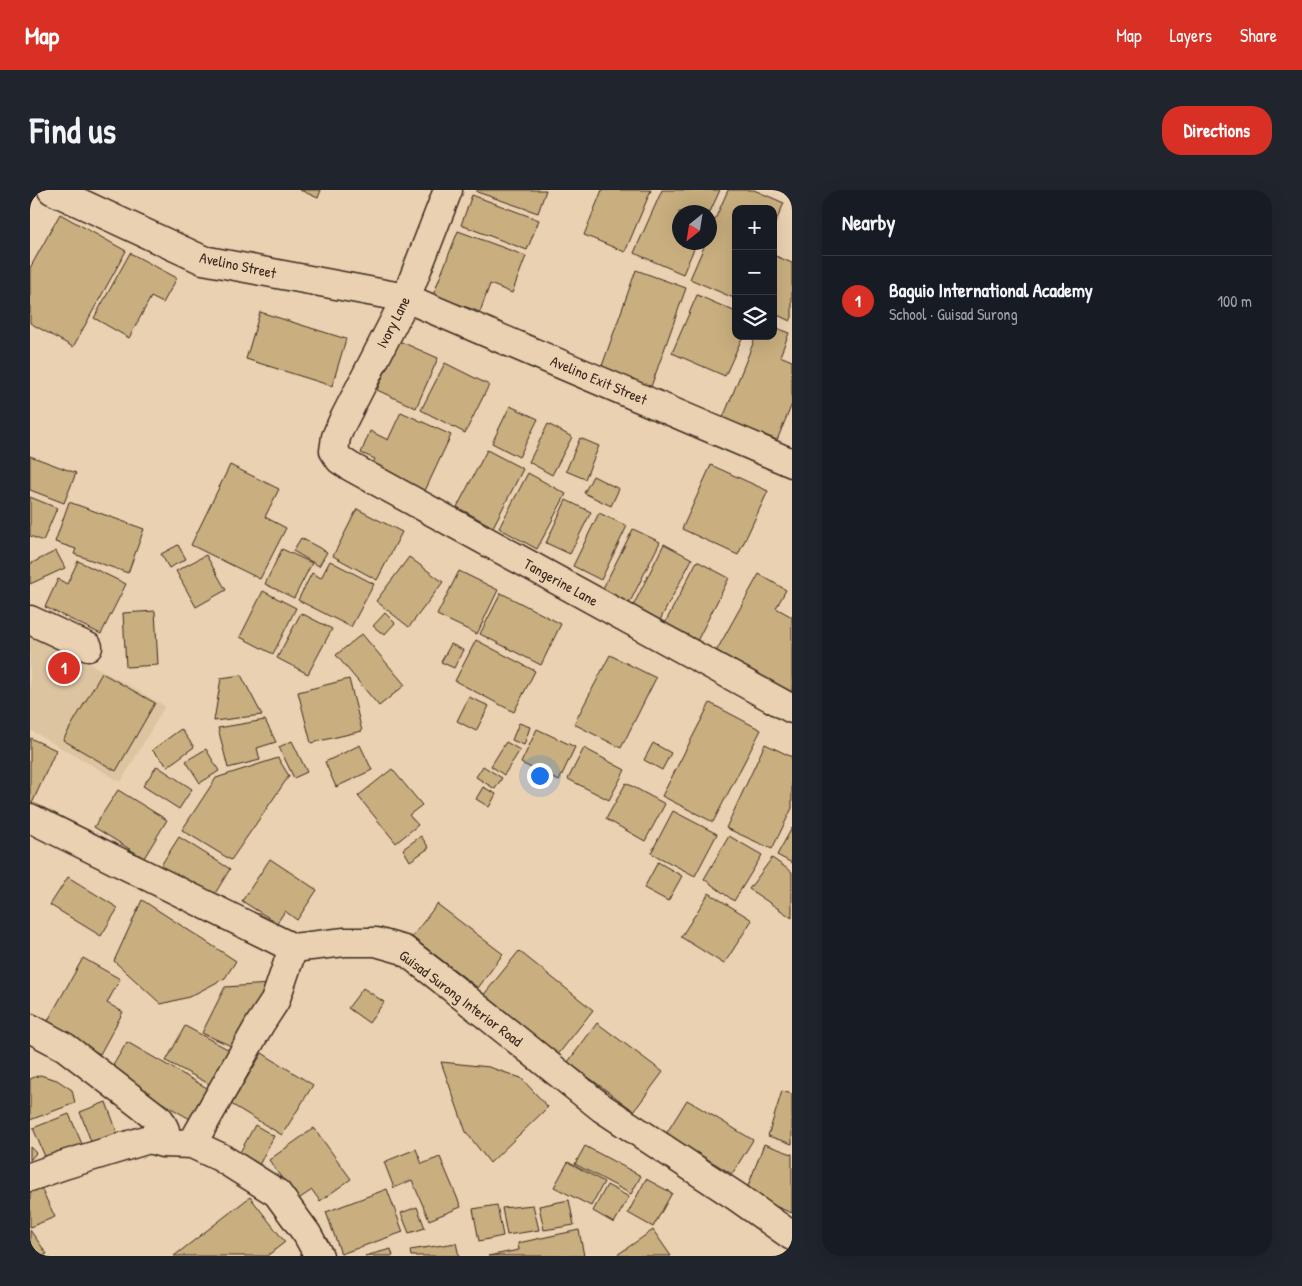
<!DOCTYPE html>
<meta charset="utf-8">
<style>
body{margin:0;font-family:"Patrick Hand",sans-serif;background:#20242c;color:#f1f3f6}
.controls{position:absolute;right:15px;top:15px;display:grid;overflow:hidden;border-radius:10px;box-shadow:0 5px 20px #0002}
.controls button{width:45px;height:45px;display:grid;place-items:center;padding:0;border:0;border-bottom:1px solid #363941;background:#171b24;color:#f1f3f6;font:25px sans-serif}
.compass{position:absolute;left:642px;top:15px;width:45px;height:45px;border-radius:50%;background:#171b24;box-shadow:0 5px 20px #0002;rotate:210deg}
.you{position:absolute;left:509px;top:585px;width:18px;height:18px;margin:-12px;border:4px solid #fff;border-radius:50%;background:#1a73e8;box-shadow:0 0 0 8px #1a73e833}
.badge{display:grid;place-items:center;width:32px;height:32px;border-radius:50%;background:#d93025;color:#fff;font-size:16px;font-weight:700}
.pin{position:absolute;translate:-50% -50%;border:2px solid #fff;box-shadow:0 1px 5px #0006}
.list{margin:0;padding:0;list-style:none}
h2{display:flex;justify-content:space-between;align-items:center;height:65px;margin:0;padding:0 20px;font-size:21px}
h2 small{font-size:16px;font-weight:400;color:#9ea1a6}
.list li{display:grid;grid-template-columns:32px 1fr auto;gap:15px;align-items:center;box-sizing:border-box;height:90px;padding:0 20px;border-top:1px solid #363941}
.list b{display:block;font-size:19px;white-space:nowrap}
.list p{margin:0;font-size:16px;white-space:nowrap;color:#9ea1a6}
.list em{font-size:16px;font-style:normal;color:#9ea1a6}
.icon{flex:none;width:28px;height:28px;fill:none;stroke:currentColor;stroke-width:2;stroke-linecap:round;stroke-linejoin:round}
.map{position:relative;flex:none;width:762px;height:1066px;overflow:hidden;border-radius:20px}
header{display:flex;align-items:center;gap:30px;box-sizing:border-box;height:70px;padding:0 25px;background:#d93025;color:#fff}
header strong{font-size:24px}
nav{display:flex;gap:28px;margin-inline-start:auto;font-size:18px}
.intro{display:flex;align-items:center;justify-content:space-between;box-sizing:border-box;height:120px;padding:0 30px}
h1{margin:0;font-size:35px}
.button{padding:12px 22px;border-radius:20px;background:#d93025;color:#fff;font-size:18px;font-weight:700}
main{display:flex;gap:30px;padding:0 30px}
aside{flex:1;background:#171b24;border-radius:20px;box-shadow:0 5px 20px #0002}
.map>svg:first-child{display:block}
.built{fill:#ddc4a0}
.building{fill:#c9af7f;stroke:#3b2a1e}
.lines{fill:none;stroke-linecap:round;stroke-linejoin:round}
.minor-casing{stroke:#3b2a1e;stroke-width:31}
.minor{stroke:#ead1b2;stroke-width:28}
.labels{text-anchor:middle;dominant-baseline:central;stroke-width:4;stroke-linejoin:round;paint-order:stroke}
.street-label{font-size:15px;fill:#3b2a1e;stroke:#ead1b2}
</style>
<header>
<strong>Map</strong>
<nav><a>Map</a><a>Layers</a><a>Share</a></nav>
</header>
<div class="intro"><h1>Find us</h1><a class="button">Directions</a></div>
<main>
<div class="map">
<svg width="762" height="1066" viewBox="0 0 762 1066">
<rect width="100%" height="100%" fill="#ead1b2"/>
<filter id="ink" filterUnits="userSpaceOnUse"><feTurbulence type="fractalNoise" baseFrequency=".02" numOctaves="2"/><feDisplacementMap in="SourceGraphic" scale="10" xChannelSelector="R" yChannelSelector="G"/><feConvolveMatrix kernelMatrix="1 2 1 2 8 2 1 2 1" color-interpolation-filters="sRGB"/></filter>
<g filter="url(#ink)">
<path class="built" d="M 0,440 L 135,516 L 91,592 L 0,540 Z"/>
<path class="building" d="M 270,0 L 291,0 L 288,8 Z
M 447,0 L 516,0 L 508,23 L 447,2 Z
M 572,0 L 621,0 L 595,62 L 554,45 Z
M 632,0 L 690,0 L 679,24 L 679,22 L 649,22 L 649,52 L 667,52 L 653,84 L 604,63 Z
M 698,0 L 724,0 L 754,13 L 743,38 L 743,19 L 706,19 L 706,109 L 660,89 L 676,52 L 679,52 L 679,43 Z
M 442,5 L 509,30 L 497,60 L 431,35 Z
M 30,24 L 96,61 L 43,157 L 0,133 L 0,78 Z
M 428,41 L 496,66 L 482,103 L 460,94 L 450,122 L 403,105 Z
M 100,63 L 147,88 L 133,113 L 121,107 L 99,148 L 64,128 Z
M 743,65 L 762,73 L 762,127 L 760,131 L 743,123 Z
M 606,80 L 656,98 L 617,208 L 567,190 Z
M 667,105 L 706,122 L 706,146 L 713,146 L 695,186 L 642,163 Z
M 230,122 L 316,149 L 302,196 L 216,169 Z
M 743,137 L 759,143 L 750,166 L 762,171 L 762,214 L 747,250 L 693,228 L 726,146 L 743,146 Z
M 369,151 L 408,168 L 386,218 L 347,200 Z
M 415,173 L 459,195 L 435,243 L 391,220 Z
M 480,216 L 508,229 L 489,267 L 462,253 Z
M 371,222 L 421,245 L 394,303 L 341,278 L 345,269 L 331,263 L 340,241 L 358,250 Z
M 518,234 L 542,247 L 522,285 L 499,272 Z
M 550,248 L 569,256 L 555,289 L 536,281 Z
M 457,260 L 493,279 L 463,337 L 427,317 Z
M 0,266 L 46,283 L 34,313 L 0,300 Z
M 200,275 L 249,299 L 235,327 L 256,338 L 230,389 L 161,355 Z
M 681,275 L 738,301 L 708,365 L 652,339 Z
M 498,283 L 536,304 L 507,359 L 469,338 Z
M 563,286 L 589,299 L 581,316 L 554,303 Z
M 0,307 L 27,318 L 13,351 L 0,346 Z
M 536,310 L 561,322 L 540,364 L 516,353 Z
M 39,312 L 114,339 L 98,383 L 44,364 L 46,359 L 25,352 Z
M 327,319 L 372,342 L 347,390 L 303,366 Z
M 569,323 L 597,336 L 571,390 L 543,376 Z
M 603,339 L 630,352 L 598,416 L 571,402 Z
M 271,348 L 297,362 L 289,376 L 263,361 Z
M 634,354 L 662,369 L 629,432 L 602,418 Z
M 148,355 L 156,369 L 139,378 L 131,364 Z
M 252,359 L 282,373 L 264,408 L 235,394 Z
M 26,361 L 35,378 L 0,394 L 0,374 Z
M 176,365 L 196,400 L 166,417 L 146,381 Z
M 379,367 L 413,392 L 379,437 L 346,411 Z
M 48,371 L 96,394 L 71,444 L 15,417 L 28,389 L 37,394 Z
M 300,371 L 344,394 L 321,437 L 268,410 L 282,383 L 291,388 Z
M 667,371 L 699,388 L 667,451 L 634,435 Z
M 429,381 L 468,400 L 447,444 L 407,425 Z
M 729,384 L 756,400 L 746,418 L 762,427 L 762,501 L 758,509 L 683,467 Z
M 233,401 L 266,418 L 243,464 L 210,447 Z
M 471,403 L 531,434 L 511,475 L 450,444 Z
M 125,421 L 128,475 L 96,477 L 93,423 Z
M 271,423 L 302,439 L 278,484 L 247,468 Z
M 355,423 L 365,433 L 354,445 L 343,436 Z
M 332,444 L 375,495 L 349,516 L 306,465 Z
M 446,450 L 505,481 L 484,522 L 425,491 Z
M 421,454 L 433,460 L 424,478 L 411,472 Z
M 580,465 L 626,488 L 591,558 L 544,534 Z
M 72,483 L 125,513 L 86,581 L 33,550 Z
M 211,485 L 232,525 L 184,531 L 191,488 Z
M 319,489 L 332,541 L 281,553 L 268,502 Z
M 439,507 L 459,516 L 446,541 L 427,531 Z
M 680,513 L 731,540 L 683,632 L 632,606 Z
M 235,530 L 246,552 L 227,558 L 230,570 L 198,578 L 188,538 Z
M 489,533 L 500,537 L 494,555 L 482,550 Z
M 151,539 L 164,557 L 138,576 L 122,560 Z
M 507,539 L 545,557 L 529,591 L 491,573 Z
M 0,548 L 26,560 L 0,618 Z
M 262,551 L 277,582 L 264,588 L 249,557 Z
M 476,552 L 490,560 L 474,585 L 461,576 Z
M 623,553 L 641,563 L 632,580 L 614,570 Z
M 735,554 L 762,567 L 762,618 L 742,659 L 696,638 Z
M 330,555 L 342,580 L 306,597 L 295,572 Z
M 554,558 L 595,580 L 579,610 L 538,589 Z
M 176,559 L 189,581 L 170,593 L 156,571 Z
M 248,568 L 259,586 L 201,670 L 152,640 L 186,588 Z
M 127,576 L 162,599 L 149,619 L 113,596 Z
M 453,576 L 472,588 L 465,599 L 446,587 Z
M 362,579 L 392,615 L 379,625 L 388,635 L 366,653 L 328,606 Z
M 596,593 L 635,614 L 615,651 L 576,629 Z
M 453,597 L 466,604 L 459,617 L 446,609 Z
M 88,600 L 137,630 L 114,668 L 64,637 Z
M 643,621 L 687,644 L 665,686 L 621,663 Z
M 762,638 L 762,673 L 747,665 Z
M 391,646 L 399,658 L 380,671 L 373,659 Z
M 699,646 L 732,665 L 704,711 L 674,689 Z
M 149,647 L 200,679 L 181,710 L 130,677 Z
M 742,668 L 762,682 L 762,728 L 719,699 Z
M 240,669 L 287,700 L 267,730 L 255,721 L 247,733 L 212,711 Z
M 628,672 L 652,686 L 638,711 L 614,698 Z
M 38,687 L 88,718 L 71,746 L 20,715 Z
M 679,703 L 722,730 L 694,774 L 651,747 Z
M 112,710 L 206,771 L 195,788 L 159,807 L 131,814 L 84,771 Z
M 407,714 L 473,764 L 448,798 L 382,747 Z
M 489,761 L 563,820 L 523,871 L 448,812 Z
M 53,768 L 90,789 L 77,813 L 93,822 L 70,864 L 16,834 Z
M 240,794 L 210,860 L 172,843 L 195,797 Z
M 333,798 L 354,812 L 339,833 L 318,818 Z
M 567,833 L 633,882 L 604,921 L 538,872 Z
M 155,836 L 203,862 L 185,897 L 136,871 Z
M 97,852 L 177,898 L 160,929 L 79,882 Z
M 232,863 L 283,895 L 252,945 L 201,914 Z
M 411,872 L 459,877 L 491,888 L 518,917 L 460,973 L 436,942 Z
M 10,885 L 27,890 L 42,900 L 45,913 L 0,930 L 0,889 Z
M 752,901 L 762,904 L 762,954 L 738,946 Z
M 657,910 L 723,950 L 702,984 L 636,944 Z
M 76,912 L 89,947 L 63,957 L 50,922 Z
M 39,924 L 52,954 L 16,969 L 3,938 Z
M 225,935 L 244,946 L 229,975 L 209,964 Z
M 284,938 L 321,989 L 290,1011 L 282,1000 L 267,1010 L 239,970 Z
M 734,954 L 762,964 L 762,1023 L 715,1004 Z
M 555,956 L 611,986 L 601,1004 L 545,974 Z
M 0,957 L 6,963 L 0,970 Z
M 386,959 L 392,974 L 410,967 L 431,1017 L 399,1030 L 382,990 L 364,998 L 354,972 Z
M 538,972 L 574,992 L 561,1016 L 524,997 Z
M 616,989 L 642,1003 L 623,1037 L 598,1023 Z
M 577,995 L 599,1007 L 584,1033 L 563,1021 Z
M 10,996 L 25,1027 L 0,1037 L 0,1000 Z
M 357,999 L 373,1042 L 311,1064 L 296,1022 Z
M 220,1007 L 255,1052 L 237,1066 L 144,1066 Z
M 539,1010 L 544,1035 L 514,1040 L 509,1016 Z
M 467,1015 L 473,1046 L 449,1051 L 443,1019 Z
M 503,1015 L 509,1040 L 477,1045 L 472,1018 Z
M 387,1017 L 395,1038 L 379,1043 L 371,1023 Z
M 0,1040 L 17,1064 L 13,1066 L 0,1066 Z
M 549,1040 L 554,1066 L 458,1066 L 489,1060 L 488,1053 Z
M 623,1040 L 641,1066 L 588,1066 L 587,1065 Z
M 426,1053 L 429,1066 L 381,1066 L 380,1060 Z
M 361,1059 L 363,1066 L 335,1066 Z"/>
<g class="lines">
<defs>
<path id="minor" d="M 22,0 L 173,70 L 376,108 L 762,273
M 418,0 L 376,108 L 312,233 L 306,247 L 304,261 L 310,270 L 321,277 L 762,519
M 0,430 L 58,457
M 0,628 L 263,758
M 263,758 L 315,752 L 346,752 L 374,760 L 410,788 L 572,918 L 707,1007 L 762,1046
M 0,838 L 35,857 L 130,930 L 135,940 L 133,953
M 162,954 L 230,834 L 245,811 L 263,758
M 0,987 L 34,975 L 119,949 L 133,953 L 162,954 L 190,967 L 247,1003 L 277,1044 L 289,1066"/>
</defs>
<use href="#minor" class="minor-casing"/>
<use href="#minor" class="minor"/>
</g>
</g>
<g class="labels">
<g class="street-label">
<text transform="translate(208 75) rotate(12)">Avelino Street</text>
<text transform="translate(363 132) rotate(-63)">Ivory Lane</text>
<text transform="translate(569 190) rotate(23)">Avelino Exit Street</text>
<text transform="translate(531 392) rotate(29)">Tangerine Lane</text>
<text transform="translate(431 808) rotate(37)">Guisad Surong Interior Road</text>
</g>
</g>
</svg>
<div class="controls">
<button>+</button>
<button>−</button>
<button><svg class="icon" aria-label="layers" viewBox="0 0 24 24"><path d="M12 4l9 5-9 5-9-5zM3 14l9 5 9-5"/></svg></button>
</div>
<svg class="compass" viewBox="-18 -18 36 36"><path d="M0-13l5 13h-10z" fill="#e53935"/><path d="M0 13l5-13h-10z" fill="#9ea1a6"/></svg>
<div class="you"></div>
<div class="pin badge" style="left:34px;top:478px">1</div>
</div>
<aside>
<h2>Nearby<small></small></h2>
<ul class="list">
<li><span class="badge">1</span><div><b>Baguio International Academy</b><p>School · Guisad Surong</p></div><em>100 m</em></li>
</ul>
</aside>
</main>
